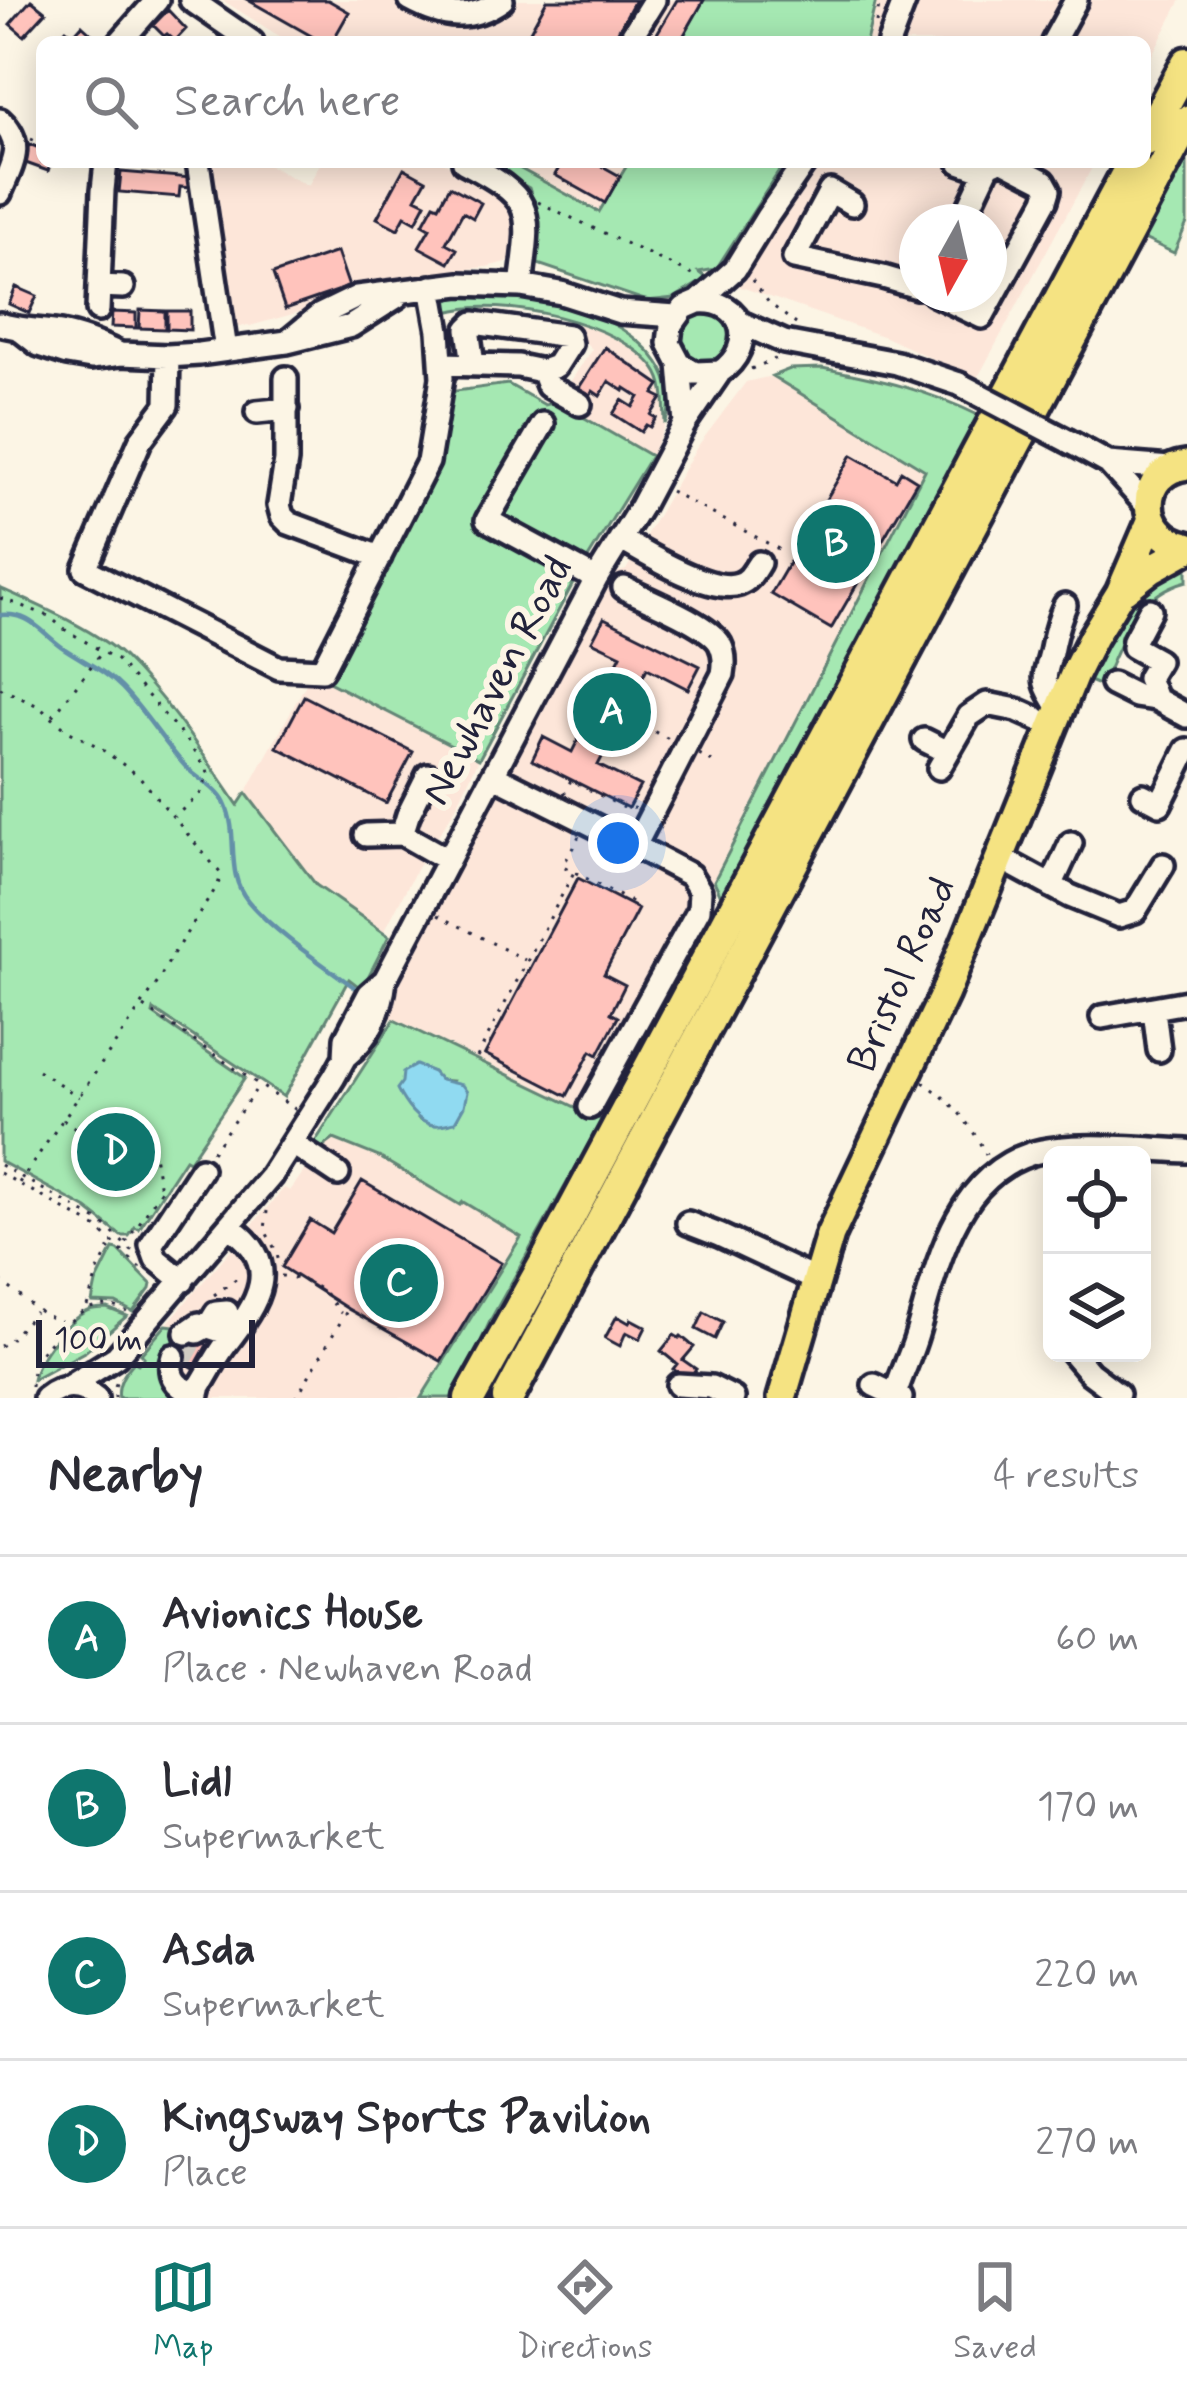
<!DOCTYPE html>
<meta charset="utf-8">
<style>
body{margin:0;font-family:Mynerve,sans-serif;background:#f7f7f7;color:#2b2b33}
.controls{position:absolute;right:36px;bottom:36px;display:grid;overflow:hidden;border-radius:18px;box-shadow:0 6px 30px #0003}
.controls button{width:108px;height:108px;display:grid;place-items:center;padding:0;border:0;border-bottom:3px solid #e1e1e2;background:#fff;color:#2b2b33;font:60px sans-serif}
.compass{position:absolute;left:899px;top:204px;width:108px;height:108px;border-radius:50%;background:#fff;box-shadow:0 6px 30px #0003;rotate:188deg}
.scale{position:absolute;left:36px;bottom:30px;width:219px;box-sizing:border-box;padding-left:12px;border:6px solid #22223b;border-top:0;font-size:33px;line-height:42px;white-space:nowrap;color:#22223b;-webkit-text-stroke:9px #fcf5e5;paint-order:stroke}
.you{position:absolute;left:618px;top:843px;width:42px;height:42px;margin:-30px;border:9px solid #fff;border-radius:50%;background:#1a73e8;box-shadow:0 0 0 18px #1a73e833}
.badge{display:grid;place-items:center;width:78px;height:78px;border-radius:50%;background:#0f766e;color:#fff;font-size:39px;font-weight:700}
.pin{position:absolute;translate:-50% -50%;border:6px solid #fff;box-shadow:0 3px 12px #0006}
.list{margin:0;padding:0;list-style:none}
h2{display:flex;justify-content:space-between;align-items:center;height:156px;margin:0;padding:0 48px;font-size:51px}
h2 small{font-size:39px;font-weight:400;color:#7c7c81}
.list li{display:grid;grid-template-columns:78px 1fr auto;gap:36px;align-items:center;box-sizing:border-box;height:168px;padding:0 48px;border-top:3px solid #e1e1e2}
.list b{display:block;font-size:45px;white-space:nowrap}
.list p{margin:0;font-size:39px;white-space:nowrap;color:#7c7c81}
.list em{font-size:39px;font-style:normal;color:#7c7c81}
.icon{flex:none;width:66px;height:66px;fill:none;stroke:currentColor;stroke-width:2;stroke-linecap:round;stroke-linejoin:round}
.map{position:relative;flex:none;width:1187px;height:1398px;overflow:hidden}
.search{position:absolute;background:#fff;box-shadow:0 6px 30px #0003;left:36px;right:36px;top:36px;height:132px;display:flex;align-items:center;gap:30px;box-sizing:border-box;padding:0 42px;border-radius:18px;color:#7c7c81;font-size:45px}
.sheet{height:828px;background:#fff}
nav{display:flex;justify-content:space-around;align-items:center;box-sizing:border-box;height:168px;border-top:3px solid #e1e1e2;background:#fff;font-size:33px;color:#7c7c81}
nav a{display:grid;justify-items:center;gap:6px}
nav .on{color:#0f766e}
.map>svg:first-child{display:block}
.built{fill:#fde6d9;fill-rule:evenodd}
.green{fill:#a5e8b2;stroke:#648576;stroke-width:3;fill-rule:evenodd}
.water{fill:#90daf1;stroke:#6490a8;stroke-width:3}
.lines{fill:none;stroke-linecap:round;stroke-linejoin:round}
.stream{stroke:#6490a8;stroke-width:4.5}
.building{fill:#ffc3bc;stroke:#22223b;stroke-width:3}
.minor-tunnel{stroke:#d0cbc3;stroke-width:21;stroke-dasharray:21 10;stroke-linecap:butt}
.minor-casing{stroke:#22223b;stroke-width:30}
.major-casing{stroke:#22223b;stroke-width:36}
.highway-casing{stroke:#22223b;stroke-width:39}
.path{stroke:#22223b;stroke-width:3;stroke-dasharray:3 9;stroke-linecap:butt}
.minor{stroke:#fcf5e5;stroke-width:21}
.major{stroke:#f5e382;stroke-width:27}
.highway{stroke:#f5e382;stroke-width:30}
.minor-bridge-casing{stroke:#22223b;stroke-width:30;stroke-linecap:butt}
.minor-bridge{stroke:#fcf5e5;stroke-width:21}
.labels{text-anchor:middle;dominant-baseline:central;stroke-width:12;stroke-linejoin:round;paint-order:stroke}
.street-label{font-size:42px;fill:#22223b;stroke:#fcf5e5}
</style>
<div class="map">
<svg width="1187" height="1398" viewBox="0 0 1187 1398">
<rect width="100%" height="100%" fill="#fcf5e5"/>
<filter id="ink" filterUnits="userSpaceOnUse"><feTurbulence type="fractalNoise" baseFrequency=".00833" numOctaves="2"/><feDisplacementMap in="SourceGraphic" scale="24" xChannelSelector="R" yChannelSelector="G"/><feConvolveMatrix kernelMatrix="1 2 1 2 8 2 1 2 1" color-interpolation-filters="sRGB"/></filter>
<g filter="url(#ink)">
<path class="built" d="M 222,0 L 1181,0 L 1145,68 L 1145,42 L 289,42 Z
M 211,162 L 262,162 L 308,186 L 321,162 L 443,162 L 490,188 L 505,201 L 517,222 L 517,248 L 511,261 L 486,267 L 413,275 L 359,285 L 307,310 L 250,326 L 229,327 Z
M 508,162 L 1095,162 L 977,379 L 885,337 L 741,287 L 700,257 L 600,213 ZM 917,222 L 989,222 L 989,294 L 917,294 Z
M 580,322 L 623,341 L 643,356 L 659,373 L 663,389 L 665,424 L 651,456 L 557,402 L 592,349 L 576,333 Z
M 772,376 L 925,470 L 714,881 L 713,891 L 602,1120 L 383,1014 L 494,785 L 591,604 L 611,574 L 626,570 L 697,447 L 746,382 Z
M 312,673 L 479,759 L 455,809 L 417,868 L 384,932 L 316,885 L 246,793 Z
M 334,1139 L 379,1157 L 460,1205 L 463,1202 L 533,1243 L 491,1319 L 455,1398 L 119,1398 L 118,1391 L 126,1371 L 134,1362 L 138,1364 L 144,1357 L 141,1354 L 284,1188 L 290,1191 L 319,1150 Z"/>
<path class="green" d="M 704,0 L 876,0 L 866,42 L 680,42 Z
M 1187,151 L 1187,223 L 1174,253 L 1142,238 Z
M 482,162 L 508,162 L 599,212 L 629,162 L 785,162 L 716,269 L 699,272 L 707,278 L 674,298 L 647,301 L 538,264 L 540,222 L 529,188 Z
M 510,294 C 526,297 542,298 558,302 C 610,315 690,358 665,424 C 664,406 666,384 655,369 C 621,322 501,296 447,312 L 448,300 L 464,295 Z
M679 338a27 27 0 1 1 54 0a27 27 0 1 1-54 0Z
M 822,368 C 879,379 928,390 980,416 L 723,900 L 714,881 L 925,470 L 772,376 L 790,369 Z
M 508,384 L 545,405 L 557,402 L 651,456 L 577,576 L 479,759 L 329,682 L 429,488 L 448,392 Z
M 1187,549 L 1187,581 C 1134,595 1122,642 1101,686 L 1074,675 L 1120,593 Z
M 0,588 C 37,605 94,629 123,656 C 167,699 203,754 238,805 L 246,793 L 316,885 L 389,936 L 366,981 L 358,986 L 349,979 L 284,1097 L 154,1010 L 153,1014 L 245,1078 L 189,1161 L 185,1159 L 139,1229 L 135,1227 L 129,1236 L 121,1236 L 87,1209 L 0,1161 Z
M 394,1020 L 602,1120 L 491,1319 L 455,1398 L 421,1398 L 521,1237 L 463,1202 L 460,1205 L 379,1157 L 334,1139 L 319,1150 L 315,1142 ZM 416,1066 L 433,1072 L 440,1080 L 451,1081 L 419,1119 L 398,1089 Z
M 113,1249 L 118,1250 L 151,1284 L 150,1289 L 133,1312 L 116,1303 L 92,1302 L 96,1283 Z
M 107,1308 L 127,1316 L 86,1351 L 33,1380 C 37,1358 67,1320 87,1311 C 93,1308 101,1308 107,1308 Z
M 166,1325 L 182,1327 C 165,1356 147,1368 173,1398 L 119,1398 C 116,1384 125,1372 134,1362 L 138,1364 L 144,1357 L 141,1354 Z"/>
<path class="water" d="M 416,1065 L 433,1072 L 440,1080 L 462,1085 L 467,1092 L 464,1106 L 455,1122 C 448,1123 441,1126 434,1125 C 418,1124 404,1103 397,1089 L 402,1082 L 403,1072 Z"/>
<g class="lines">
<path class="stream" d="M 0,615 C 30,612 40,631 62,647 C 82,661 105,670 122,688 C 146,713 163,742 186,767 C 197,779 218,788 225,804 C 240,836 224,872 248,901 C 274,932 321,963 354,987"/>
</g>
<path class="building" d="M 31,0 L 46,12 L 24,36 L 10,24 Z
M 248,0 L 328,0 L 349,12 L 332,42 L 322,42 Z
M 547,0 L 635,0 L 612,42 L 524,42 Z
M 677,0 L 704,0 L 680,42 L 652,42 Z
M 168,10 L 186,29 L 175,41 L 167,34 L 164,36 L 153,25 Z
M 82,25 L 95,37 L 91,42 L 60,42 L 57,39 L 66,29 L 73,35 Z
M 29,144 L 42,149 L 42,162 L 51,162 L 48,171 L 23,162 Z
M 562,162 L 595,162 L 620,176 L 605,203 L 555,175 Z
M 404,168 L 426,180 L 416,198 L 426,203 L 416,222 L 405,216 L 398,229 L 377,218 Z
M 121,172 L 192,178 L 191,188 L 180,187 L 179,197 L 119,192 Z
M 450,186 L 481,203 L 473,218 L 463,212 L 446,243 L 457,249 L 449,263 L 419,247 L 430,228 L 423,224 L 434,204 L 439,206 Z
M 337,252 L 349,287 L 285,309 L 273,274 Z
M 16,287 L 37,296 L 29,313 L 9,304 Z
M 140,310 L 165,311 L 165,329 L 139,328 Z
M 167,311 L 190,311 L 190,330 L 167,329 Z
M 112,312 L 136,313 L 136,328 L 111,327 Z
M 605,347 L 660,385 L 654,394 L 662,398 L 651,415 L 656,418 L 650,427 L 646,425 L 641,432 L 613,414 L 622,400 L 633,407 L 639,397 L 625,388 L 624,391 L 609,381 L 600,396 L 593,391 L 586,401 L 575,394 Z
M 852,455 L 896,480 L 901,471 L 917,481 L 831,629 L 771,594 Z
M 604,618 L 700,666 L 688,689 L 647,668 L 628,706 L 636,710 L 625,732 L 617,728 L 598,765 L 640,786 L 628,808 L 532,760 L 543,737 L 572,752 L 591,714 L 589,713 L 600,692 L 602,693 L 621,655 L 592,641 Z
M 304,696 L 413,752 L 386,803 L 277,747 Z
M 578,878 L 638,909 L 604,974 L 625,985 L 611,1013 L 618,1017 L 598,1055 L 591,1051 L 567,1096 L 485,1054 Z
M 109,1119 L 149,1145 L 122,1186 L 82,1159 Z
M 362,1181 L 501,1263 L 441,1361 L 348,1309 L 282,1267 L 310,1220 L 331,1233 Z
M 704,1312 L 723,1322 L 715,1339 L 696,1329 Z
M 617,1316 L 629,1323 L 631,1319 L 646,1327 L 640,1339 L 626,1332 L 620,1346 L 605,1338 Z
M 184,1331 L 207,1345 L 194,1368 L 170,1354 Z
M 674,1335 L 679,1338 L 681,1336 L 694,1347 L 683,1360 L 696,1369 L 687,1380 L 673,1369 L 677,1364 L 661,1351 Z"/>
<g class="lines">
<path class="minor-tunnel" d="M 181,1361 L 194,1338"/>
<defs>
<path id="minor" d="M 191,0 L 252,42
M 410,0 C 443,18 471,22 502,0
M 120,42 L 157,0
M 628,42 L 654,0
M 889,42 L 905,0
M 1053,42 L 1076,0
M 0,120 C 26,144 12,164 0,193
M 198,162 L 226,350
M 464,162 C 536,200 531,208 521,286
M 960,162 L 980,169 L 996,162
M 852,204 L 830,191 L 794,258 L 883,277 L 917,287
M 962,222 L 988,167
M 99,286 L 123,287
M 934,294 L 982,317 L 1046,200 L 1049,190 L 1044,181 L 1007,162
M 698,302 C 745,298 757,347 720,372 L 695,373 L 680,364 L 669,343 L 671,326 L 684,308 L 698,302 L 735,269 L 767,217 L 805,162
M 98,310 L 103,190 L 106,162
M 739,322 L 784,342 L 897,363 L 959,384
M 0,324 C 21,331 40,329 61,333 C 82,337 101,345 120,354
M 20,330 L 39,345 L 67,354 L 91,358 L 121,354 L 168,356 L 199,354 L 287,342 L 351,326 L 398,296
M 287,342 L 320,315 L 357,297 L 460,284 L 521,286 L 561,293 L 620,312 L 676,316
M 168,356 L 167,405 L 140,441 L 85,569 L 279,668 L 322,670 L 428,462 L 442,378 L 439,331 L 431,287
M 442,364 L 518,366 L 542,371 L 556,366 L 570,344 L 568,336 L 474,323 L 468,329 L 473,364
M 680,364 L 685,423
M 542,371 L 548,386 L 580,404
M 286,378 L 286,461 L 279,505 L 282,516 L 289,523 L 380,557
M 257,412 L 287,409
M 543,424 L 487,520 L 596,579
M 1068,441 L 1108,463 L 1149,508
M 1108,463 L 1170,468
M 620,539 C 646,554 711,594 739,584 C 750,580 753,572 759,563
M 1150,610 L 1134,640 L 1133,647 L 1158,661 L 1148,678 L 1156,699
M 1112,684 L 1136,696 L 1156,699 L 1187,716
M 1060,709 C 1036,675 1047,678 1053,643 C 1056,629 1059,619 1065,605
M 924,740 L 948,752
M 939,768 L 969,716 L 987,704 L 1017,710 L 1053,726
M 493,775 L 635,846 L 723,674 C 725,663 725,654 720,644 C 709,624 646,599 624,588
M 1143,795 L 1160,804 L 1187,750
M 402,834 L 408,815 L 428,775
M 366,835 L 402,834 L 448,860
M 1000,858 L 1070,896 L 1119,916 L 1135,911 L 1163,865
M 1051,886 L 1071,843
M 1154,1010 L 1159,1050
M 1102,1017 L 1187,1002
M 345,1057 C 369,1038 382,1010 385,980
M 590,1107 L 699,909 L 700,891 L 690,875 L 635,846
M 293,1144 L 338,1174
M 688,1223 L 719,1235 L 816,1280
M 183,1281 L 156,1259 L 151,1245 L 201,1169
M 197,1332 L 208,1326 L 216,1313 L 227,1312
M 186,1333 L 199,1324 L 224,1332 L 242,1324
M 1073,1353 L 1090,1373 L 1118,1394
M 173,1356 C 167,1373 174,1387 192,1392 L 200,1386
M 678,1385 L 711,1387 L 733,1398
M 874,1385 L 901,1398
M 68,1387 L 116,1357 L 271,1176 L 334,1077 L 345,1057 L 346,1038 L 369,994 L 385,980 L 596,579 L 641,506 L 685,423 L 720,372
M 895,1395 C 901,1374 911,1355 917,1334 C 937,1267 954,1179 1030,1154 C 1072,1141 1142,1149 1187,1151
M 45,1398 C 62,1384 80,1384 96,1398
M 197,1398 L 200,1386 C 209,1372 216,1357 226,1344 C 258,1303 284,1265 230,1227"/>
<path id="major" d="M 1187,465 C 1136,471 1137,536 1187,546
M 1124,590 L 1151,569 L 1187,549
M 782,1398 L 830,1235 L 945,993 L 1074,675 L 1093,637 L 1120,593 L 1151,521"/>
<path id="highway" d="M 1145,140 L 1187,63
M 470,1398 L 545,1263 L 1133,162
M 508,1398 L 1187,121"/>
</defs>
<use href="#minor" class="minor-casing"/>
<use href="#major" class="major-casing"/>
<use href="#highway" class="highway-casing"/>
<path class="path" d="M 876,23 L 880,0
M 31,139 L 42,144
M 538,202 L 697,277
M 752,280 L 769,303 L 796,324
M 751,369 L 775,359
M 670,491 L 786,553
M 0,598 L 49,616 L 64,629 L 117,660 L 186,740 L 209,774 L 200,794 L 174,817
M 0,688 L 38,706 L 68,731 L 97,746 L 139,776 L 221,874 L 218,885 L 173,954 L 158,982 L 19,1183
M 53,716 L 102,652
M 633,721 L 669,739
M 699,754 L 716,763
M 564,794 L 571,780 L 626,809 L 635,808
M 579,836 L 563,866 L 637,905
M 438,915 L 525,960
M 144,1007 L 295,1109
M 477,1057 L 574,872
M 38,1070 L 79,1097
M 923,1082 C 952,1101 971,1124 986,1155
M 63,1119 L 91,1139 L 107,1115 L 152,1143 L 159,1184 L 164,1187
M 212,1152 L 255,1091
M 0,1165 L 101,1222 L 134,1253
M 0,1173 L 96,1227 L 140,1268
M 267,1211 L 265,1230 L 277,1253 L 279,1264
M 126,1243 L 163,1187
M 281,1276 C 295,1276 319,1286 329,1297 C 333,1303 336,1309 341,1313
M 0,1281 C 26,1298 36,1316 68,1323 C 87,1306 104,1299 127,1312
M 214,1295 L 240,1276
M 87,1306 L 98,1271 L 112,1243
M 0,1346 L 9,1341 L 35,1312
M 31,1387 C 33,1354 44,1348 66,1326
M 115,1398 L 115,1386 L 119,1377
M 296,1398 L 348,1309"/>
<use href="#minor" class="minor"/>
<use href="#major" class="major"/>
<use href="#highway" class="highway"/>
<defs>
<path id="minor-bridge" d="M 959,384 L 1068,441"/>
</defs>
<use href="#minor-bridge" class="minor-bridge-casing"/>
<use href="#minor-bridge" class="minor-bridge"/>
</g>
</g>
<g class="labels">
<g class="street-label">
<text transform="translate(498 681) rotate(-62)">Newhaven Road</text>
<text transform="translate(903 975) rotate(-66)">Bristol Road</text>
</g>
</g>
</svg>
<div class="controls">
<button><svg class="icon" aria-label="locate" viewBox="0 0 24 24"><circle cx="12" cy="12" r="6"/><path d="M12 2v4M12 18v4M2 12h4M18 12h4"/></svg></button>
<button><svg class="icon" aria-label="layers" viewBox="0 0 24 24"><path d="M12 4l9 5-9 5-9-5zM3 14l9 5 9-5"/></svg></button>
</div>
<svg class="compass" viewBox="-18 -18 36 36"><path d="M0-13l5 13h-10z" fill="#e53935"/><path d="M0 13l5-13h-10z" fill="#7c7c81"/></svg>
<div class="scale">100 m</div>
<div class="you"></div>
<div class="pin badge" style="left:612px;top:712px">A</div>
<div class="pin badge" style="left:836px;top:544px">B</div>
<div class="pin badge" style="left:399px;top:1283px">C</div>
<div class="pin badge" style="left:116px;top:1152px">D</div>
<div class="search"><svg class="icon" aria-label="search" viewBox="0 0 24 24"><circle cx="10" cy="10" r="6"/><path d="M15 15l6 6"/></svg>Search here</div>
</div>
<section class="sheet">
<h2>Nearby<small>4 results</small></h2>
<ul class="list">
<li><span class="badge">A</span><div><b>Avionics House</b><p>Place · Newhaven Road</p></div><em>60 m</em></li>
<li><span class="badge">B</span><div><b>Lidl</b><p>Supermarket</p></div><em>170 m</em></li>
<li><span class="badge">C</span><div><b>Asda</b><p>Supermarket</p></div><em>220 m</em></li>
<li><span class="badge">D</span><div><b>Kingsway Sports Pavilion</b><p>Place</p></div><em>270 m</em></li>
</ul>
</section>
<nav>
<a class="on"><svg class="icon" aria-label="map" viewBox="0 0 24 24"><path d="M3 6l6-2 6 2 6-2v14l-6 2-6-2-6 2zM9 4v14M15 6v14"/></svg>Map</a>
<a><svg class="icon" aria-label="directions" viewBox="0 0 24 24"><path d="M12 3l9 9-9 9-9-9zM9 14v-3h6M13 9l2 2-2 2"/></svg>Directions</a>
<a><svg class="icon" aria-label="saved" viewBox="0 0 24 24"><path d="M7 4h10v16l-5-4-5 4z"/></svg>Saved</a>
</nav>
